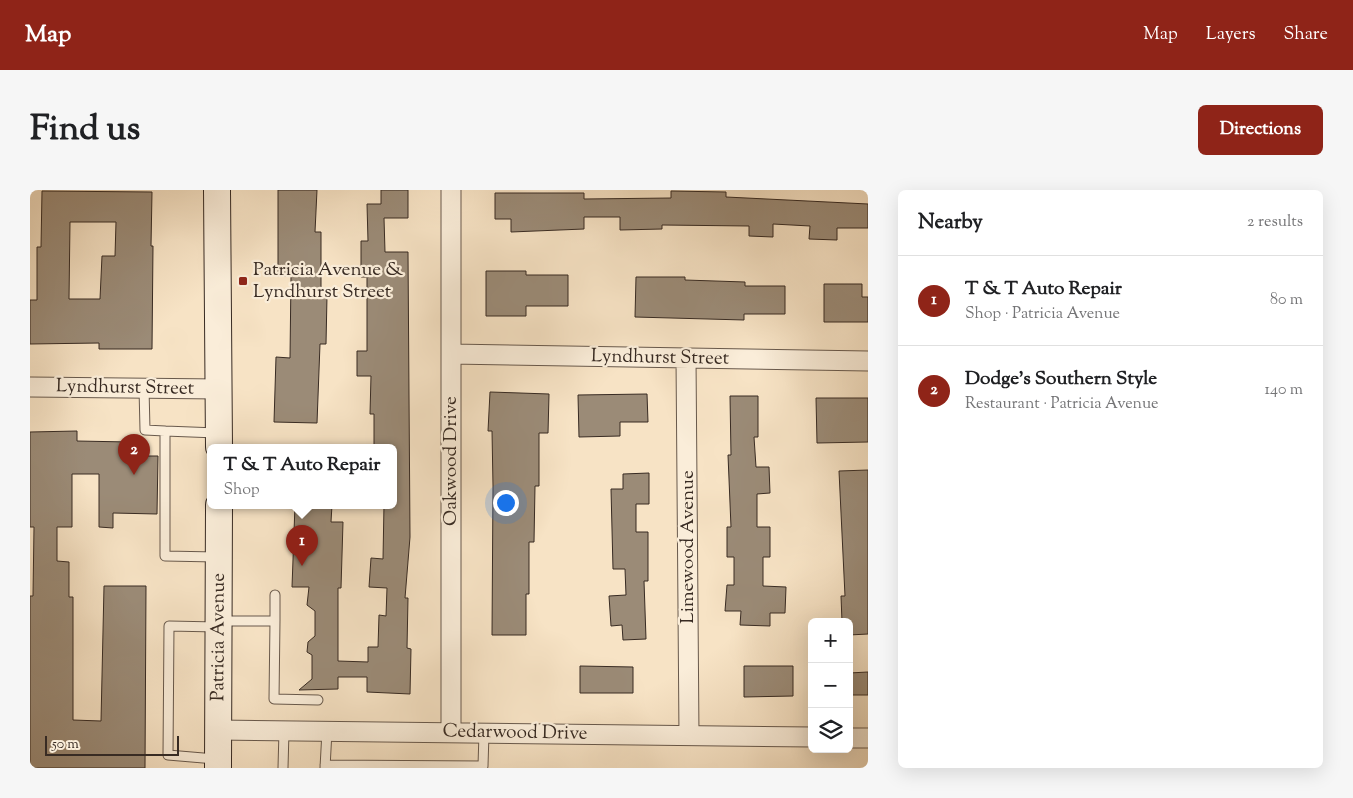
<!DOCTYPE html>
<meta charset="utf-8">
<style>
body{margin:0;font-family:"Sorts Mill Goudy",serif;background:#f6f6f6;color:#202124}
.controls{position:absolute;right:15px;bottom:15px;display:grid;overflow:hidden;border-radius:8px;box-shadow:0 5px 20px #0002}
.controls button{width:45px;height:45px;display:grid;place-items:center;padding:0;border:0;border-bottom:1px solid #e0e0e0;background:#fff;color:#202124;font:25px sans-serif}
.scale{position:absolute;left:15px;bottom:12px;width:134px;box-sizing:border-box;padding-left:5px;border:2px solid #382b23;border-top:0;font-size:14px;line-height:18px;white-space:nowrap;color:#382b23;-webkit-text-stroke:4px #faedd9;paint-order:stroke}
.you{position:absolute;left:475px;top:312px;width:18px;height:18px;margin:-12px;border:4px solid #fff;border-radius:50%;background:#1a73e8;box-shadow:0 0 0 8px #1a73e833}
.badge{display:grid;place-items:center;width:32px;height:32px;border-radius:50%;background:#8f2418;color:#fff;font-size:16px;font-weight:700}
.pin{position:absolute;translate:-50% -41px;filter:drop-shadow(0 1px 2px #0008)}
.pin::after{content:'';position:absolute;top:26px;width:18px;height:15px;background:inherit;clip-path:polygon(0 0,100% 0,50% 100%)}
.popup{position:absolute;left:177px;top:254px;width:190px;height:65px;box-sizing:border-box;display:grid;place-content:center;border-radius:8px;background:#fff;filter:drop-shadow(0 1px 4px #0005);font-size:16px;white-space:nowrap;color:#757577}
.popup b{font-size:19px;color:#202124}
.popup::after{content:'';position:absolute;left:50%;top:100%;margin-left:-10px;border:10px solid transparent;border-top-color:#fff}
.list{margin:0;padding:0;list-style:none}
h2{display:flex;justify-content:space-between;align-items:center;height:65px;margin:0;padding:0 20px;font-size:21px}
h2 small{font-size:16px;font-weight:400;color:#757577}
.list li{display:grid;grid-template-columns:32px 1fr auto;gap:15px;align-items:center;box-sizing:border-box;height:90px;padding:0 20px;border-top:1px solid #e0e0e0}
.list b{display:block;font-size:19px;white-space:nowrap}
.list p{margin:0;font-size:16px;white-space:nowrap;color:#757577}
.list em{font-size:16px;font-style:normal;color:#757577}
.icon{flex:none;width:28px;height:28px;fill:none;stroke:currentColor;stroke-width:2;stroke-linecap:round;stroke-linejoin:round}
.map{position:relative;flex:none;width:838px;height:578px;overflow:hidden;border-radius:8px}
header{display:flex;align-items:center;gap:30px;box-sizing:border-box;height:70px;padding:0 25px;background:#8f2418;color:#fff}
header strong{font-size:24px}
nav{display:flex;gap:28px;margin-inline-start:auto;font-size:18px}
.intro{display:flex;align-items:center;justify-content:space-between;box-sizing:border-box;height:120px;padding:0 30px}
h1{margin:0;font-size:35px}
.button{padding:12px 22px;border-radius:8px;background:#8f2418;color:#fff;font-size:18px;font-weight:700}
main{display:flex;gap:30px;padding:0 30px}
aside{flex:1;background:#fff;border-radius:8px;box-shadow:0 5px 20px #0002}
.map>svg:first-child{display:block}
.building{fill:#9b8b77;stroke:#382b23;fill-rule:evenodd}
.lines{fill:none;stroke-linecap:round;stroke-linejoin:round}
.lane-casing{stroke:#68594c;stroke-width:11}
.street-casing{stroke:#68594c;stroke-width:21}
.secondary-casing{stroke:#382b23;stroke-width:28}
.lane{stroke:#faedd9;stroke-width:9}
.street{stroke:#faedd9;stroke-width:19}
.secondary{stroke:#faedd9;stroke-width:26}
.poi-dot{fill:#8f2418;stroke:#faedd9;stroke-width:2}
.labels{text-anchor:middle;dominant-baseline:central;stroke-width:4.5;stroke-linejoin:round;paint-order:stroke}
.poi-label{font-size:19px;fill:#382b23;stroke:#faedd9;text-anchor:start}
.street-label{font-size:19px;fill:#382b23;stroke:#faedd9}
</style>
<header>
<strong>Map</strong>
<nav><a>Map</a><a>Layers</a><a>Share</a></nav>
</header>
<div class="intro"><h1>Find us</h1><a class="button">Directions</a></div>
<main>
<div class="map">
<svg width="838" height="578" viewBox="0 0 838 578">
<rect width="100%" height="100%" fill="#f7e3c5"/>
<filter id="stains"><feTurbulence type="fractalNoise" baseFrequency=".004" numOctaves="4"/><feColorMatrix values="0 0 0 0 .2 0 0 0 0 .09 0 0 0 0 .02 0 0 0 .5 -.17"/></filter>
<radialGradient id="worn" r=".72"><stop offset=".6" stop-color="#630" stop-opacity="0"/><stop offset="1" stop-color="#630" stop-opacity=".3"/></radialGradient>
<path class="building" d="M 248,0 L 287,0 L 285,42 L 291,42 L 291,106 L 297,106 L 296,154 L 290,154 L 287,233 L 244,232 L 246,167 L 260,168 L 261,86 L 248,86 Z
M 351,0 L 378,0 L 378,28 L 354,28 L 355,62 L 378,62 L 380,347 L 375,408 L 378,408 L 377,458 L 381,459 L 380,504 L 337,502 L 337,487 L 308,487 L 308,499 L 269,500 L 282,489 L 282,465 L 277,462 L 278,452 L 285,446 L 285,421 L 277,415 L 279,397 L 262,397 L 265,315 L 302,315 L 301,332 L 313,332 L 311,398 L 308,398 L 308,471 L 338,472 L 338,457 L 348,457 L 349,425 L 356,426 L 357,398 L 339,397 L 341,368 L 353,369 L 354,315 L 363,315 L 363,257 L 344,257 L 344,224 L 340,224 L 341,186 L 327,186 L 327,161 L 337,161 L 337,87 L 331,87 L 331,51 L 338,51 L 337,14 L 351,14 Z
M 12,1 L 122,2 L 121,56 L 123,56 L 122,159 L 69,159 L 69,153 L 0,154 L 0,110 L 7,110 L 7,57 L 11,57 ZM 40,32 L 86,32 L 85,66 L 72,66 L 70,109 L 39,109 Z
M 641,1 L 696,2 L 696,7 L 838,14 L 838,38 L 807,38 L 807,50 L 779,49 L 780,36 L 743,34 L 743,47 L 719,46 L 719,36 L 632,35 L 632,39 L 590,40 L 590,27 L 554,27 L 554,39 L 481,42 L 481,29 L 465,29 L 465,3 L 554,3 L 554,9 L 641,8 Z
M 456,81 L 496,81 L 496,85 L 538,85 L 538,116 L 496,116 L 496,126 L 456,126 Z
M 606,87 L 655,87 L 655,90 L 715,92 L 715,96 L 755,96 L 755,124 L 714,124 L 714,130 L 605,127 Z
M 794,94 L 832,94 L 832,107 L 838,107 L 838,132 L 794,132 Z
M 460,202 L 519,204 L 518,243 L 509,243 L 509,296 L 505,296 L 504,352 L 499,352 L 499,404 L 496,404 L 496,445 L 462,445 L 463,296 L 462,241 L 458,241 Z
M 617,204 L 618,232 L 590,232 L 590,246 L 549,247 L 548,205 Z
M 700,206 L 728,206 L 728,247 L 724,247 L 726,277 L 739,277 L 740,303 L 727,304 L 727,337 L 740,337 L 740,367 L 733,367 L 733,396 L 756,397 L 755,423 L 740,423 L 740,436 L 710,435 L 711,421 L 695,421 L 697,395 L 704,395 L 704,367 L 697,367 L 697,337 L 701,337 L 698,265 L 701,265 Z
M 786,208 L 838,208 L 838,252 L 787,253 Z
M 47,241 L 47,251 L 99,252 L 99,266 L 128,266 L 127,324 L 83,323 L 83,338 L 69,337 L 69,284 L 42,284 L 42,337 L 27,337 L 27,371 L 39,372 L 39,407 L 43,407 L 43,530 L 71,531 L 74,396 L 116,396 L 115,578 L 0,578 L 0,406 L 3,406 L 4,337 L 0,337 L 0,242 Z
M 838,280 L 838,444 L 819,445 L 819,432 L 812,432 L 811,406 L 815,406 L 809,281 Z
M 619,283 L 619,314 L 606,314 L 606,342 L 618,342 L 618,391 L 614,391 L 616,449 L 593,450 L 592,435 L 581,436 L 579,406 L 596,405 L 595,379 L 583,379 L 581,299 L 593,299 L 593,284 Z
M 550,476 L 603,477 L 603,503 L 550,503 Z
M 714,476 L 763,476 L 763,506 L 714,507 Z
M 838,482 L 838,505 L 819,505 L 819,483 Z"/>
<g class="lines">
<defs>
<path id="lane" d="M 114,198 L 115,240 L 135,241
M 186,367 L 135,366 L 135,241 L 187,243
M 191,431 L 245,431 L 244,509 L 288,510
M 245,431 L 245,405
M 185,569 L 138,565 L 139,436 L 187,437
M 295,575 L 453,576 L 454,543
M 253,578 L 254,541
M 295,578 L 297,541"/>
<path id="street" d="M 421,0 L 421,542
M 421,164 L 838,171
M 656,168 L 659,545
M 0,197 L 189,199
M 188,540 L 782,547
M 819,548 L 838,548"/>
<g id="secondary">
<path d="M 187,0 L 189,257"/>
<path id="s1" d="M 188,578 L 189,315"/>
</g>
</defs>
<use href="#lane" class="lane-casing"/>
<use href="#street" class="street-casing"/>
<use href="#secondary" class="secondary-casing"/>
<use href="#lane" class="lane"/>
<use href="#street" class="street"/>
<use href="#secondary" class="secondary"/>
</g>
<rect class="poi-dot" x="208" y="86" width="10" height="10" rx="2.5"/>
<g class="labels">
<g class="poi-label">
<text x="223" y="80">Patricia Avenue &amp;<tspan x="223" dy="22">Lyndhurst Street</tspan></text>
</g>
<g class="street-label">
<text transform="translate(630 168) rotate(1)">Lyndhurst Street</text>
<text transform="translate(95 198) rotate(1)">Lyndhurst Street</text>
<text transform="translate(421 271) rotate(-90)">Oakwood Drive</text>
<text transform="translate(658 357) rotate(-90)">Limewood Avenue</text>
<text stroke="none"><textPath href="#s1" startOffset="131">Patricia Avenue</textPath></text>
<text transform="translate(485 543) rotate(1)">Cedarwood Drive</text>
</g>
</g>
<rect width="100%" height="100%" filter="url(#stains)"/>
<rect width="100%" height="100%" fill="url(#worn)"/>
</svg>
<div class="controls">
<button>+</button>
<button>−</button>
<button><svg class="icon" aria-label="layers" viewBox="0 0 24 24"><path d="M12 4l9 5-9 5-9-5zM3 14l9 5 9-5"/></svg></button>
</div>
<div class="scale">50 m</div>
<div class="you"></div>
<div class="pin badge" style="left:272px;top:376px">1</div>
<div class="popup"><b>T &amp; T Auto Repair</b>Shop</div>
<div class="pin badge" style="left:104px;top:285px">2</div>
</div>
<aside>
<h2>Nearby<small>2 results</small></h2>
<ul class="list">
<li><span class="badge">1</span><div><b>T &amp; T Auto Repair</b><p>Shop · Patricia Avenue</p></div><em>80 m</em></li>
<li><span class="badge">2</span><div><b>Dodge's Southern Style</b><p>Restaurant · Patricia Avenue</p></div><em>140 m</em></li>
</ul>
</aside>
</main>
